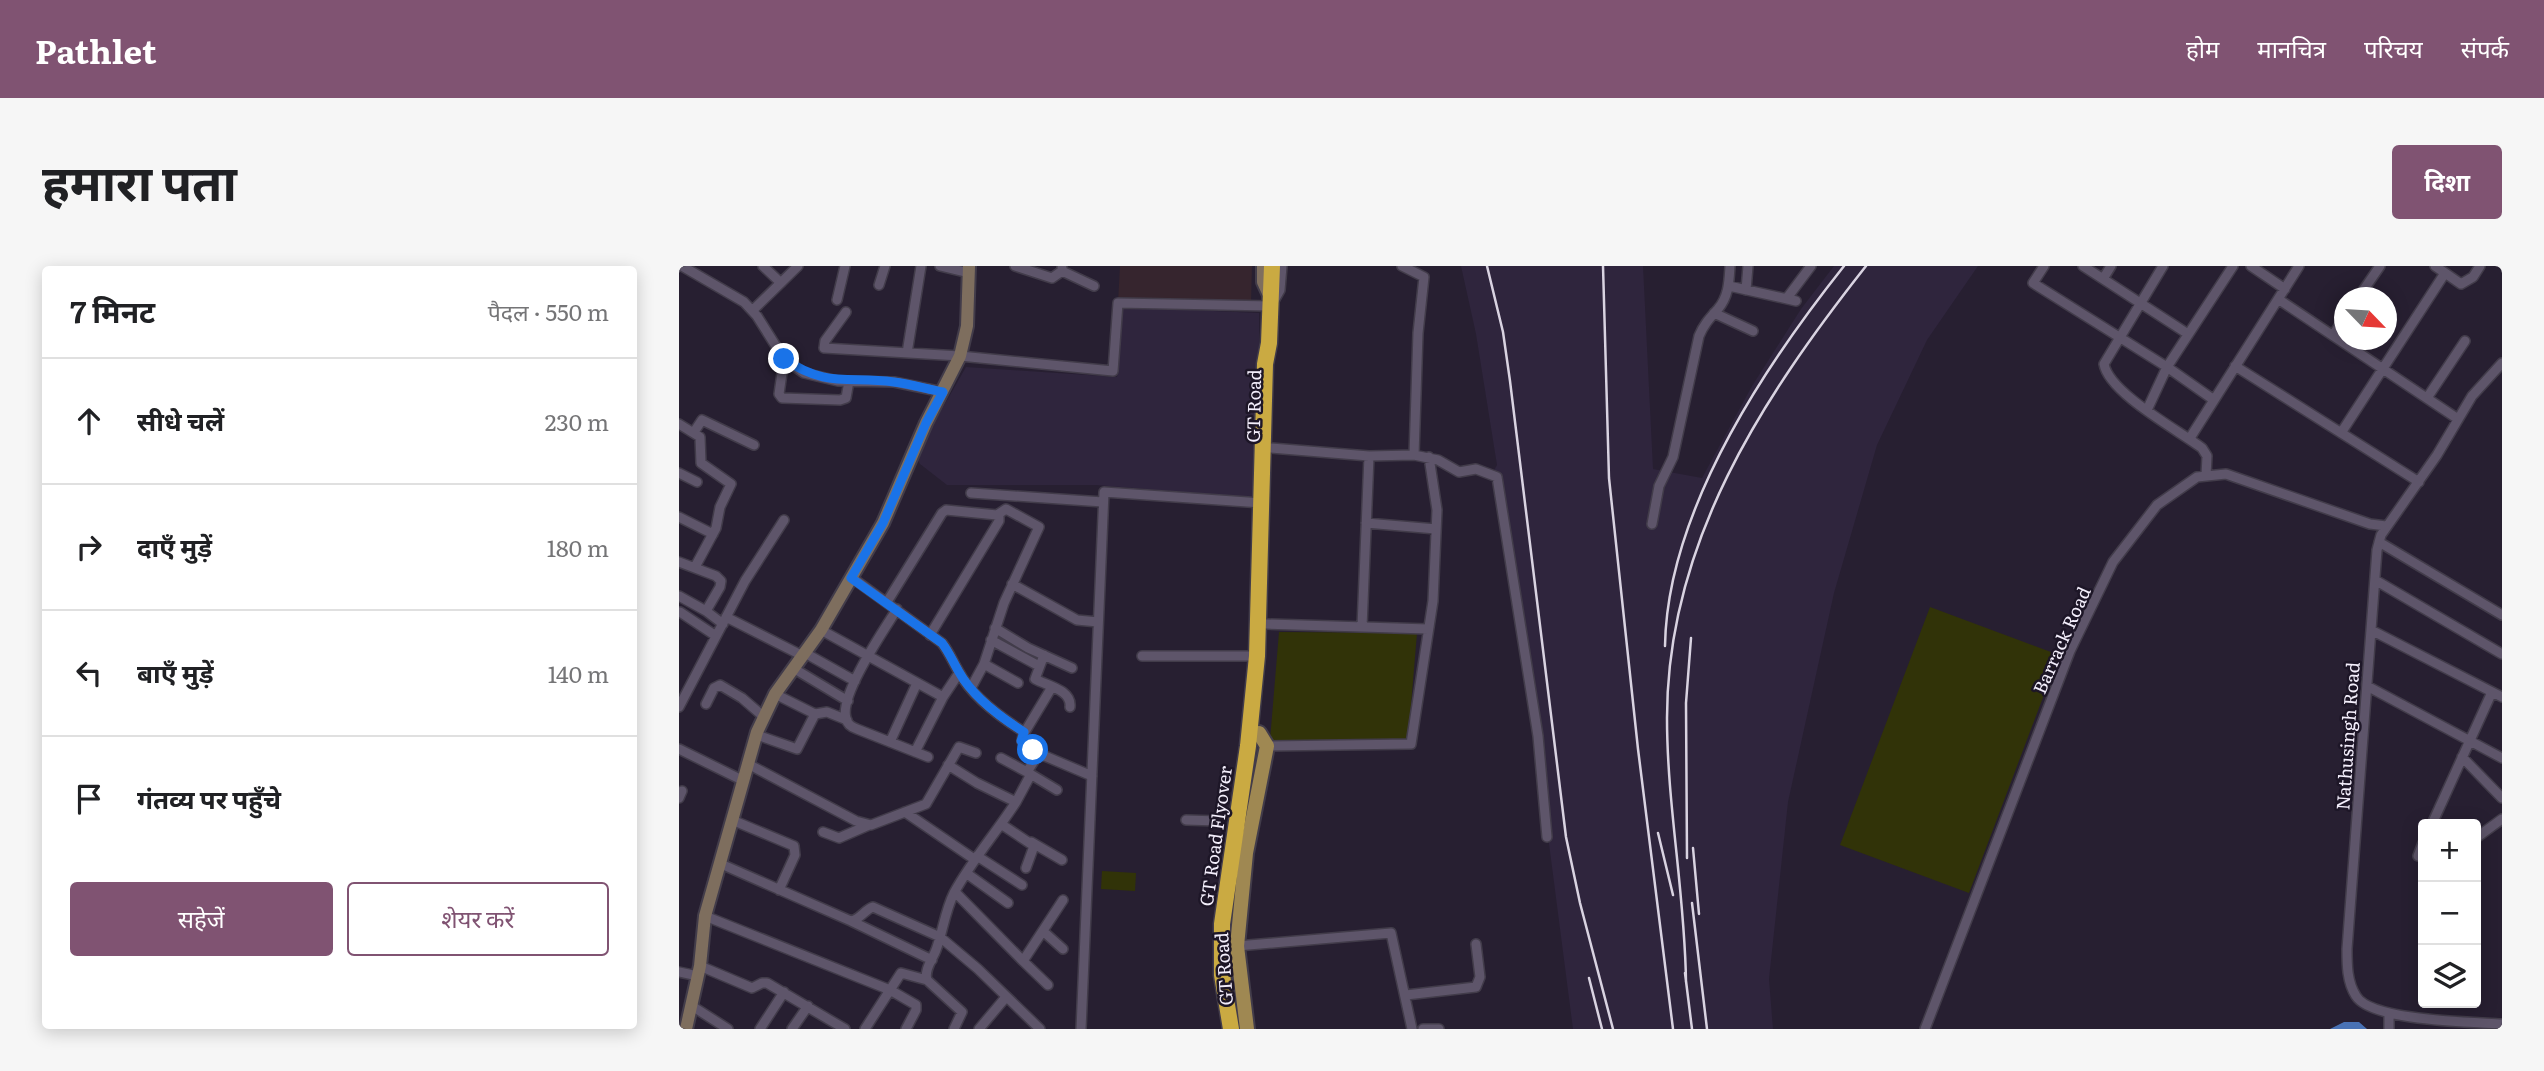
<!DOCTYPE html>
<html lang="hi">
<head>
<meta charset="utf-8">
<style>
  body { margin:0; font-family:Literata,"Noto Sans Devanagari",serif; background:#f6f6f6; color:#202124 }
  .controls { position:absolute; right:21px; bottom:21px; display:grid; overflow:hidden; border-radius:7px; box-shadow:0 4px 18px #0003 }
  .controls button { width:63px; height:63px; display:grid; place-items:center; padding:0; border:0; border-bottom:2px solid #e0e0e0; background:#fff; color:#202124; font:35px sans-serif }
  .compass { position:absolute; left:1655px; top:21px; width:63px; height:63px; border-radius:50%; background:#fff; box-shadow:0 4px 18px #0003; rotate:115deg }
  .stop { position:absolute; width:21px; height:21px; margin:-16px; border:5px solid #1a73e8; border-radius:50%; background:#fff }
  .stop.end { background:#1a73e8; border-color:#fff; box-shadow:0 2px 7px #0008 }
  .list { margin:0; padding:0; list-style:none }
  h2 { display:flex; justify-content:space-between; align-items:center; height:91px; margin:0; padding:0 28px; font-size:30px }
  h2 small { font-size:23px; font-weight:400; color:#757577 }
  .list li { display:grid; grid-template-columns:46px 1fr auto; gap:21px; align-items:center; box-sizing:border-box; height:126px; padding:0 28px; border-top:2px solid #e0e0e0 }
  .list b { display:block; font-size:26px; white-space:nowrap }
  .list em { font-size:23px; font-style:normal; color:#757577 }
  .actions { display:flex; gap:14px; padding:21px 28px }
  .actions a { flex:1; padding:16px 0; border:2px solid #805372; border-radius:7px; text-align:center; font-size:24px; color:#805372 }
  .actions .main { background:#805372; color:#fff }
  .icon { flex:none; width:38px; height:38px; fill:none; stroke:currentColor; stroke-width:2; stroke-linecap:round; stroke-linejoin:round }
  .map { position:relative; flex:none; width:1823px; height:763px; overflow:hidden; border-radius:7px }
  header { display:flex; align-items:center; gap:42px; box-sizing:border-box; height:98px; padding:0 35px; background:#805372; color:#fff }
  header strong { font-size:33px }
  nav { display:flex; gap:38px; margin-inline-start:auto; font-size:24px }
  .intro { display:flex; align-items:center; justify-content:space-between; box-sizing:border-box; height:168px; padding:0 42px }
  h1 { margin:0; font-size:49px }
  .button { padding:18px 32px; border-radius:7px; background:#805372; color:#fff; font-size:24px; font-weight:700 }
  main { display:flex; gap:42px; padding:0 42px }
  aside { flex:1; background:#fff; border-radius:7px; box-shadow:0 4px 18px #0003 }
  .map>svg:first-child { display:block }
  .commercial { fill:#36252e }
  .built { fill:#2f253d }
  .green { fill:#313308 }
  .water { fill:#4972b5 }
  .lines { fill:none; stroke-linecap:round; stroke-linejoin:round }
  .street-casing { stroke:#423c4a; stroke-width:12 }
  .secondary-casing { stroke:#423c4a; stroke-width:16 }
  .primary-casing { stroke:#423c4a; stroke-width:18 }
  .highway-casing { stroke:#423c4a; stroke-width:19 }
  .street { stroke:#5e556a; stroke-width:9 }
  .secondary { stroke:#7e6e5e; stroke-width:12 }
  .primary { stroke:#9f8852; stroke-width:14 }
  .highway { stroke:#caaa42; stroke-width:16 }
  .rail { stroke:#d9d3e1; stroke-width:2.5 }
  .route { stroke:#1a73e8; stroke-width:9 }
  .labels { text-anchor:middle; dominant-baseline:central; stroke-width:5; stroke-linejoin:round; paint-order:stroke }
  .street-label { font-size:18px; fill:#f4effc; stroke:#1d1627 }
</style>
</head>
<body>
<header>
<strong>Pathlet</strong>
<nav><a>होम</a><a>मानचित्र</a><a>परिचय</a><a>संपर्क</a></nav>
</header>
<div class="intro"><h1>हमारा पता</h1><a class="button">दिशा</a></div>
<main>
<aside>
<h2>7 मिनट<small>पैदल · 550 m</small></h2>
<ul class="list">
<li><svg class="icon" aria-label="ahead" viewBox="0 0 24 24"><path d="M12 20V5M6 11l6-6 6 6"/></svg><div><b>सीधे चलें</b></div><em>230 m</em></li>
<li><svg class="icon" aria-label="right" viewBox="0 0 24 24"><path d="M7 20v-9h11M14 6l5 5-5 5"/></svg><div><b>दाएँ मुड़ें</b></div><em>180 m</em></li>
<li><svg class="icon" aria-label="left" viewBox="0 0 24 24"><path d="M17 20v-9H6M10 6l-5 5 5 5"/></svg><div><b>बाएँ मुड़ें</b></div><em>140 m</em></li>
<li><svg class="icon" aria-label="arrive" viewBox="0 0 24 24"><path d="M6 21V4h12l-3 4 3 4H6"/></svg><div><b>गंतव्य पर पहुँचे</b></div></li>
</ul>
<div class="actions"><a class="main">सहेजें</a><a>शेयर करें</a></div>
</aside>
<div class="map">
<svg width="1823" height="763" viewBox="0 0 1823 763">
  <rect width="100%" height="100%" fill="#271f31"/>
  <path class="commercial" d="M441,0H573L572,37H439Z"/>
  <path class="built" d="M782,0H964L974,203L1023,212L1073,120L1122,43L1155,0H1299L1248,74L1198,179L1155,327L1109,536L1090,713L1094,763H894L829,261L813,208L818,199L797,68Z
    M442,41L580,47L581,176L579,232L417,219H268L241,198L236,190L287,101L438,111Z"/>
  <path class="green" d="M1251,341L1380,389L1290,627L1161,579Z
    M600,366L738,367L729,475L591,474Z
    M423,605L457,607L456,625L422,623Z"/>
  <path class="water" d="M1665,756H1680L1688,763H1651Z"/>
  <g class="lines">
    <g class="street-casing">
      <path id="street" d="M3,0L65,36L78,50L105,93L125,107L159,115L215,116L264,126
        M84,0L102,17
        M261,0L290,7
        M336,0L373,12L383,5
        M1365,0L1354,17L1488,101L1535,134
        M1404,0L1509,68
        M1484,0L1425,98C1430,127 1499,164 1523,182L1528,190L1527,210
        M1572,0L1606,23
        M1756,0L1782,18L1794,11L1801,0
        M383,2V5L415,20
        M1424,13L1432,0
        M200,19L206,0
        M1050,20L1117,35
        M1067,24L1069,0
        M1108,32L1132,0
        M1679,32L1701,0
        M1599,33L1779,153
        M158,34L166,0
        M74,44L119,0
        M167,46L146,75L145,82L281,90L434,105L439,37L592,40L601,24L603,0
        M1035,47L1074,65
        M1654,69L1666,51
        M228,87L242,0
        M105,93L100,128L103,132L161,134L167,132L170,115
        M1823,97L1793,130L1758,189L1702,269L1698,284L1668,683C1668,699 1668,716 1677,730C1692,755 1793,756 1823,758
        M1556,100L1740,216
        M1748,132L1786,75
        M1468,144L1488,101L1554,0
        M0,158L21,171L22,197L52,218L41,241L37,262L16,301
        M15,166L23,154L75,179
        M1662,167L1766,7
        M1511,172L1620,0
        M592,182L690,190L735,189L739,67L745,11L723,0
        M735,189L759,194L780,206L797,203L818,211L859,470L868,571
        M0,207L18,216
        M292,227L424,236
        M0,251L34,268
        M687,257L757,263
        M973,258L980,220L994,191L1020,70C1025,58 1031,52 1039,43C1050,30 1050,15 1051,0
        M1700,276L1823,349
        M0,296L37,310L42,315L41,321L27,345
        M172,311L263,377C270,386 274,396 280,406C293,431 321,451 345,466
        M1696,314L1823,388
        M333,318L398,354L419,356
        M0,330L27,345L44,358
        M208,336L263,247L267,244L318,249L320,251V255L251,369
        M218,343C205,364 160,429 167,452C168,458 172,461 178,463L249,491
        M1,346L37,370
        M47,351L124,390
        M587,358L749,363
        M683,361L690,190
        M316,362L349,382L393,402
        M142,364L264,431
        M1692,364L1823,431
        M312,374L360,400
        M126,387L176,415
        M365,389L356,413C369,420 393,424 391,441
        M463,390H578
        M305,398L339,417
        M114,402L169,435
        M1688,420L1823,492
        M373,421L344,469L343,475L361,488L413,510
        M292,422L305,398L325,337L360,261L327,243L318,249
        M96,428L136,448L148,446L168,454
        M27,438L35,422L41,419L63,432L85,451
        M0,441L66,315L105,254
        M78,469L118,483L136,448
        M211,476L238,417
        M588,480L732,478L754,335L758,244L750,191
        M0,483L65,515
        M236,486L264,431L280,407
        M360,487L348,506L378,524
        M1783,491L1823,532
        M322,492L348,506
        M69,498L177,555L192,559L247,538L280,481L297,487
        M269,499L298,517L337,536C317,567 293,594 275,627C266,645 264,665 257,684C253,694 245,704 248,714L283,746L275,763
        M0,532L3,525
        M337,536L351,510
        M226,546L295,593
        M53,554L115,580L116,589L100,624
        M507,554L539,555
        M322,558L355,580L347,602
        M1753,558L1813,426
        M144,566L160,572L190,559
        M1797,572L1823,553
        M352,576L383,594
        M298,590L343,619
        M1739,590L1744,577
        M42,598L172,655C182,653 185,644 194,641L261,671L299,703L361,763
        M287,607L329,637
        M276,626L344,695L384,634
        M26,650L211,724L186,763
        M172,655L253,694
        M365,666L384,683
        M558,680L712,667L733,763
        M344,695L369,719
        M21,700L73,722L83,717H88L166,763
        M0,706L19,710
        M727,729L797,721L801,711L797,678
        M13,740L49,763
        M1710,748V763
        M81,763L105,726
        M113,763L129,740
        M227,763L237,744V739L211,724L222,707L248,714
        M300,763L327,731
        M402,763L425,226L583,237
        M744,763H760
        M1246,763L1391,385L1434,296L1478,239L1518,211L1547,208L1691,258L1707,260"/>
    </g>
    <g class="secondary-casing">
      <path id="secondary" d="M584,0V16L590,29
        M7,763L21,700L26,650L78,466L96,428L142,364L204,257L247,157L281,90L288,60L290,0"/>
    </g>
    <g class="primary-casing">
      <path id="primary" d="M568,763L558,680L567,587L588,480L580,467"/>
    </g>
    <g class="highway-casing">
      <path id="highway" d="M552,763L543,709V658L569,480L578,390L586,98L590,77L593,0"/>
    </g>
    <use href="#street" class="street"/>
    <use href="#secondary" class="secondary"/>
    <use href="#primary" class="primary"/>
    <use href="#highway" class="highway"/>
    <path class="rail" d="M808,0L824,66L831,115L887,571L901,637L934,763
      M924,0L930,212L959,483L994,763
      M986,380C988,246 1084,102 1165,0
      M979,567L994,629
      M1014,582L1020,648
      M1008,592L1007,437L1012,372
      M1013,637L1028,763
      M1006,707L1013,763
      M910,712L923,763
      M1007,716C1006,627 988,540 988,452C988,277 1083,132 1187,0"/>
  </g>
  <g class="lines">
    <path class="route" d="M105,93C148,122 169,110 215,116C231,118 248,123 264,126L247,157L204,257L172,312L263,377C270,386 274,396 280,406C294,431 321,451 345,466L342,475L354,484"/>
  </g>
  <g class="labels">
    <g class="street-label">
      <text transform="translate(574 140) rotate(-89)">GT Road</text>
      <text transform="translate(1382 374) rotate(-66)">Barrack Road</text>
      <text transform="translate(1668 470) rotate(-86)">Nathusingh Road</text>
      <text transform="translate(536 570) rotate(-82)">GT Road Flyover</text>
      <text transform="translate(544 703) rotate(-94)">GT Road</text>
    </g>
  </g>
</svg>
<div class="controls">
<button>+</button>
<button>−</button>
<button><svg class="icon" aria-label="layers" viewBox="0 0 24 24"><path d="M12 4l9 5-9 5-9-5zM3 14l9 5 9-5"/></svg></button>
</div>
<svg class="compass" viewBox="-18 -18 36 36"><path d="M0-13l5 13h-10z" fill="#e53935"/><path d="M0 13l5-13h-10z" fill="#757577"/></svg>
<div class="stop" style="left:354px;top:484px"></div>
<div class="stop end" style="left:105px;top:93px"></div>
</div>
</main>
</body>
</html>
